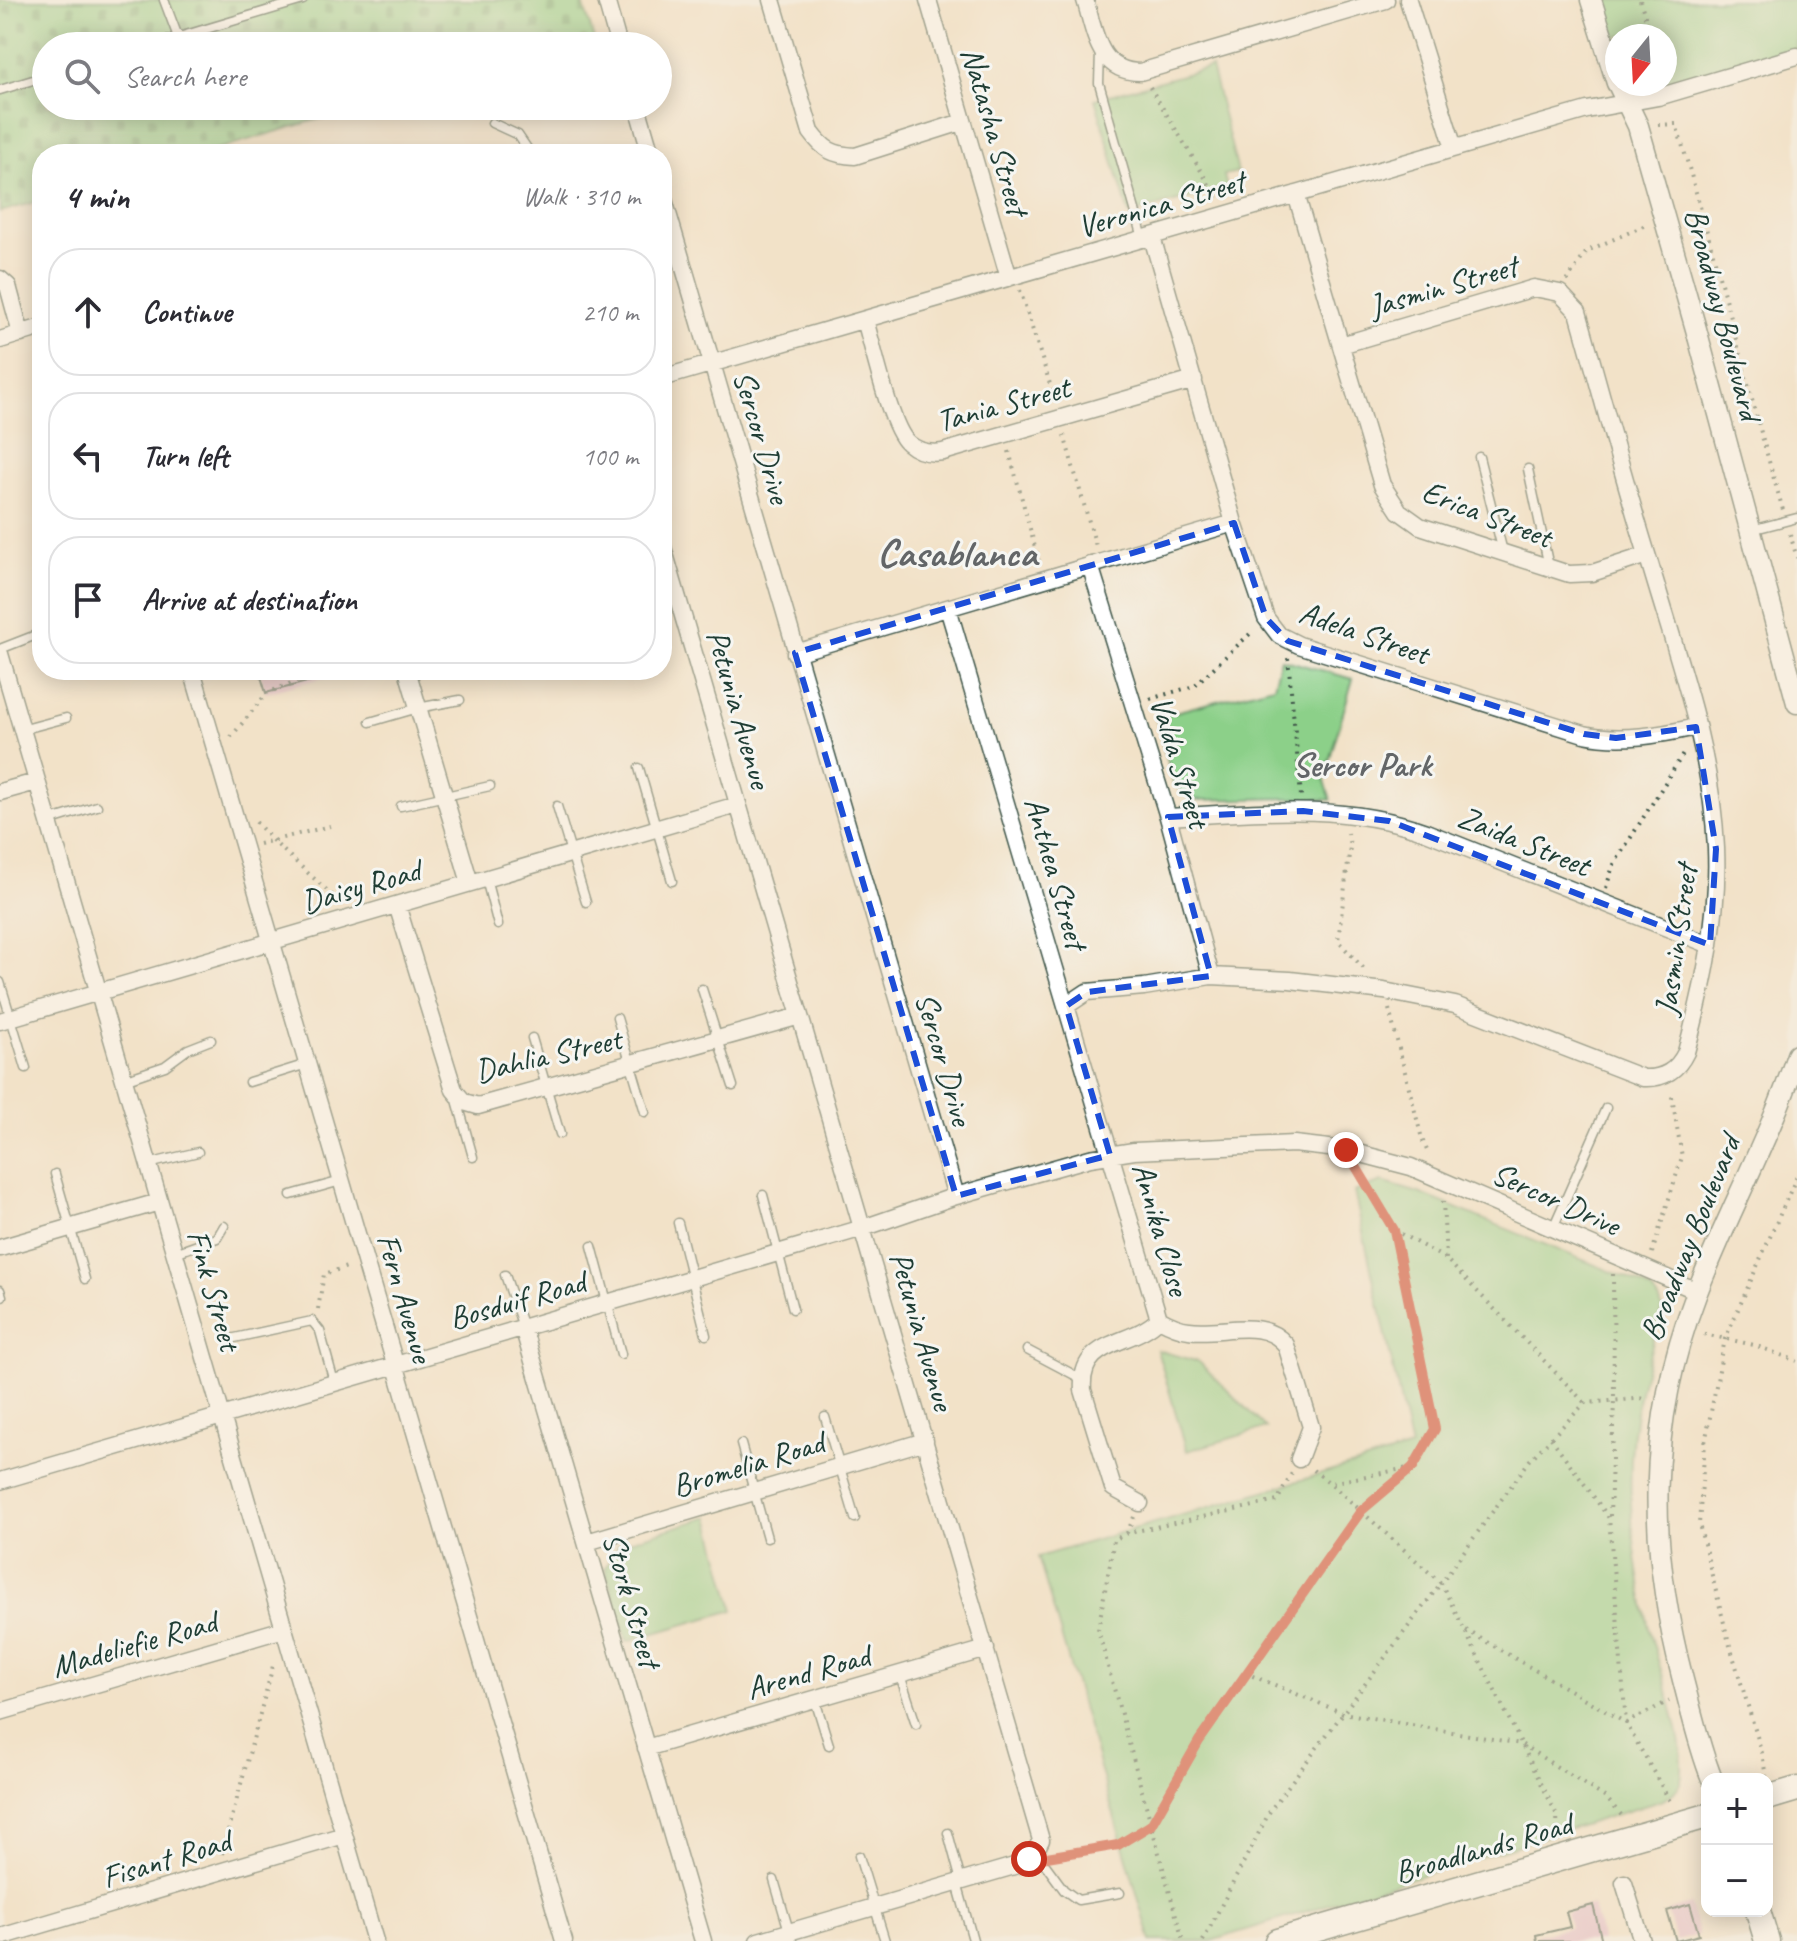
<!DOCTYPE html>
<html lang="en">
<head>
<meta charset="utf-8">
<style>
  body { margin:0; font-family:Caveat,sans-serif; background:#f7f7f7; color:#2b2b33 }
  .controls { position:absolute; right:24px; bottom:24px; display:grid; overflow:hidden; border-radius:16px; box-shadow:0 4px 20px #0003 }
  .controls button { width:72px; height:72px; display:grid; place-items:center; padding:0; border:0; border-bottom:2px solid #e1e1e2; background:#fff; color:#2b2b33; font:40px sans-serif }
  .compass { position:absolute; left:1605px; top:24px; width:72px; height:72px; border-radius:50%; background:#fff; box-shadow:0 4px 20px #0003; rotate:198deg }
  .stop { position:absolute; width:24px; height:24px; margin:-18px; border:6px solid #c8321e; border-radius:50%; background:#fff }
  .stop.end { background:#c8321e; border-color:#fff; box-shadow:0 2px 8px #0008 }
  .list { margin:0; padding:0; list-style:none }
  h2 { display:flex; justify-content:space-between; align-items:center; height:104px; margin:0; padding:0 32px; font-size:34px }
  h2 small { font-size:26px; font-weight:400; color:#7c7c81 }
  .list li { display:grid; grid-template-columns:52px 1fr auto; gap:24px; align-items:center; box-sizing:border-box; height:128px; margin:0 16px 16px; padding:0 16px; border:2px solid #e1e1e2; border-radius:32px }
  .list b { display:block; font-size:30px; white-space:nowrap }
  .list em { font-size:26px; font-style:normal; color:#7c7c81 }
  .icon { flex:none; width:44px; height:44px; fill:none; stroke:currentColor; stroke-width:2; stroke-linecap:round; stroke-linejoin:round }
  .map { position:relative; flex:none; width:1797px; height:1941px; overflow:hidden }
  .search { position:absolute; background:#fff; box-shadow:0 4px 20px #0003; left:32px; top:32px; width:640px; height:88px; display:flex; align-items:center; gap:20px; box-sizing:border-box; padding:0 28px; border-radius:44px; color:#7c7c81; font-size:30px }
  .panel { position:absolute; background:#fff; box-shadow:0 4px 20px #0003; left:32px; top:144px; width:640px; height:536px; border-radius:32px }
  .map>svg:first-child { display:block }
  .green { fill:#8cd089; stroke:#56865e; stroke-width:2 }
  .cemetery { fill:url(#cemetery-stones); stroke:#56865e; stroke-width:2 }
  .building { fill:#e0b1c9 }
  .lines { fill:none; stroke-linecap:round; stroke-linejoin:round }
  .service-casing { stroke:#3f564a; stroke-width:11 }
  .minor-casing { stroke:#3f564a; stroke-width:19 }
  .tertiary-casing { stroke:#3f564a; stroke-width:23 }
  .secondary-casing { stroke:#3f564a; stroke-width:27 }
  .path { stroke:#3f564a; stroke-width:4; stroke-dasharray:2 6; stroke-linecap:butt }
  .service { stroke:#fff; stroke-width:8 }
  .minor { stroke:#fff; stroke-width:16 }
  .tertiary { stroke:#fff; stroke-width:20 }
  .secondary { stroke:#fff; stroke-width:24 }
  .route { stroke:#c8321e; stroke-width:10 }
  .marked { fill:none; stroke:#1d4ed8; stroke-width:6; stroke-dasharray:16 10; stroke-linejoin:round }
  .labels { text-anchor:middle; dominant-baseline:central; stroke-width:6; stroke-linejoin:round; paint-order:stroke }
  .street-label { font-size:32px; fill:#1f3d34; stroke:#f6f6f2 }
  .neighbourhood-label { font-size:34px; font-weight:bold; fill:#636668; stroke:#f6f6f2 }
  .district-label { font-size:40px; font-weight:bold; fill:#636668; stroke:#f6f6f2 }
</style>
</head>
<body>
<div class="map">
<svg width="1797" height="1941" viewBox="0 0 1797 1941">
  <defs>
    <pattern id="cemetery-stones" width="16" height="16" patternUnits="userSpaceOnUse" patternTransform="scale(2)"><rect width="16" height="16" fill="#8cd089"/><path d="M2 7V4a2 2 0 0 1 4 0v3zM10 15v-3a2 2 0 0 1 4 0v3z" fill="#72aa71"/></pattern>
  </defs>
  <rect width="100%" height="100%" fill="#f6f6f2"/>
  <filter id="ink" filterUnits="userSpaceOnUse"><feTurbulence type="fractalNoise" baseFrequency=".0125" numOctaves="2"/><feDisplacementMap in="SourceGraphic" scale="16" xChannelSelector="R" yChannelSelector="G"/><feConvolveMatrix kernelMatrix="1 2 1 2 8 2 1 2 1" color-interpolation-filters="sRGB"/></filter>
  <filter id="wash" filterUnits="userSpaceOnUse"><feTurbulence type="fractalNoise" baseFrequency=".006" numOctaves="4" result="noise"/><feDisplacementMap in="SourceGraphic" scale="32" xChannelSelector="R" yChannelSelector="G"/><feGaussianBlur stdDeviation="1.8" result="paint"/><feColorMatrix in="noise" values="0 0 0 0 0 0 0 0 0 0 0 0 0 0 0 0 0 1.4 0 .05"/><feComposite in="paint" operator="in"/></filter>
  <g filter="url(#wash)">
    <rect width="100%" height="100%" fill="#f2e2c8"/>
    <path class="green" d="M1592,0H1797V53L1628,103L1618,84H1665V36H1617V82Z
      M1211,67L1238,172L1224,175L1227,188L1129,214L1095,99Z
      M1281,659L1353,679L1324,778L1331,800L1299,798L1194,800L1174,785L1156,717L1274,686Z
      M1382,1182L1419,1193L1627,1278C1644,1286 1659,1290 1662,1309C1655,1337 1646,1364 1640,1392C1622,1471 1632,1551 1649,1628C1657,1663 1691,1752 1680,1783C1677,1791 1671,1796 1663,1800L1211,1941H1151L1038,1557L1411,1448L1354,1192Z
      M1157,1350L1199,1362L1266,1428L1187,1451Z
      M709,1517L734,1610L627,1641L605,1568L619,1544Z"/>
    <path class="cemetery" d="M0,0H582L594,39L570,46H46V106H364L200,154H42V200L0,212Z"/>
    <g id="blocks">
      <path class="building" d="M259,670H332L333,675L266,693Z
        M1690,1904L1699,1935L1676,1941L1667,1911Z
        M1593,1905L1602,1941H1537L1536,1935L1570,1927L1566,1912Z"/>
    </g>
  </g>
  <g filter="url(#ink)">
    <use href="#blocks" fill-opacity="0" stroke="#3f564a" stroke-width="2"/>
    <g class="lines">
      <g class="service-casing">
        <path id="service" d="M164,0L178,37
          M149,46L303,0
          M1100,53L1099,83L1143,238
          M0,90L46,76
          M492,123L518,135L531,154
          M1479,457L1503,552
          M1528,469L1549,567
          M1751,530L1797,518
          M0,649L36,635
          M370,722L418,708L460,700
          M21,730L66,718
          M639,768L672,881
          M401,806L490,786
          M557,806L586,902
          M48,821L97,806
          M486,879L498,925
          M0,982L26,1068
          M702,989L733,1086
          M617,1018L645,1112
          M532,1038L560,1134
          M124,1080L165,1066L188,1049L211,1040
          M249,1082L307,1064
          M457,1100L473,1157
          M148,1164L198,1152
          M55,1174L85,1279
          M291,1195L341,1181
          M763,1195L793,1309
          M678,1223L706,1335
          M1553,1228L1606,1108
          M592,1246L621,1354
          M175,1253L217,1238L224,1226
          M505,1275L523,1327
          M0,1290L2,1296
          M230,1339L312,1321L320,1331L334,1382
          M1027,1350L1082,1379
          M825,1417L855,1518
          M741,1444L767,1538
          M900,1675L916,1724
          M815,1700L829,1745
          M948,1833L961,1881
          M1036,1852L1064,1890L1078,1900L1120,1893
          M859,1856L885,1941
          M774,1880L792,1941
          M957,1883L973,1940"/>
      </g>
      <g class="minor-casing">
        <path id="minor" d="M606,0L619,46
          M772,0L811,132C824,150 833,155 855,156L962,122
          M928,0L1009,278
          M1085,0C1095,32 1098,72 1140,72L1386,0
          M1408,0L1454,148
          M637,106L651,154
          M662,193L956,1196
          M1296,194L1382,485L1399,511L1420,526L1569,574L1592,573L1647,555
          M1152,237L1234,523L1266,618L1279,635L1299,645L1584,734C1621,742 1660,735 1696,727
          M0,279L8,286L21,334
          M865,320C873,346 890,427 908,443C918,452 930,454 943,452L1194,380
          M0,340L42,327
          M662,378L1587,110L1658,97L1797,56
          M662,544L1041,1840L1034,1854L1021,1864L758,1941
          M1090,565L1168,817L1211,976
          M948,608L1159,1319C1168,1324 1178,1329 1189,1330C1221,1335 1263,1316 1286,1345L1311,1427L1299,1459
          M795,653L1234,523
          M0,654L375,1941
          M192,670L564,1941
          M407,670L470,883
          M0,792L36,782
          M1168,817C1255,812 1343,802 1426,832L1710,945
          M397,905L454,1090L464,1102L478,1106L800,1016
          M1066,1006L1087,992L1144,987L1211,976L1290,980L1384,991L1455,1005L1643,1078C1663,1079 1677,1071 1686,1052C1704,986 1719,918 1716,848C1712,751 1677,656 1650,564C1624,481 1602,396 1578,312L1560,293L1534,288L1341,345
          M0,1021L737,805
          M0,1248L159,1202
          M523,1327L703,1941
          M0,1481L863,1228L956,1196L1090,1158L1134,1151L1294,1144L1346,1150L1411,1167L1697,1291
          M1140,1503L1113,1488L1083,1390C1079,1338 1131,1347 1159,1319
          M587,1542L925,1441
          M0,1712L284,1629
          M646,1748L986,1649
          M1624,1883L1642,1941
          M4,1936L344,1835"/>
      </g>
      <g class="tertiary-casing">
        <path id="tertiary" d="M1591,0L1617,83
          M1618,84L1638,126L1696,329L1797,703
          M1712,1779C1699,1747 1692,1714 1683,1680C1648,1546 1646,1426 1696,1295C1727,1214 1770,1138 1797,1055"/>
      </g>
      <g class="secondary-casing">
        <path id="secondary" d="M1767,1798L1797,1789
          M1758,1911L1767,1941
          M1277,1941L1707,1816"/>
      </g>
      <path class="path" d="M1640,0L1651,36
        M1150,87L1218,199
        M1658,125L1676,124C1715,252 1745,381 1783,510
        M1567,281L1587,251L1648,224
        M1020,290L1056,403
        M1064,435L1096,546
        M1009,451L1039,562
        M1790,534L1797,558
        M1288,658L1301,796
        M1150,699L1194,686L1253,631
        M231,737L267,693L323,670
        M256,822L273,841L342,904
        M1348,833L1350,847L1338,941L1367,972
        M259,844L330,826
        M1606,888L1613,866L1685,751
        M1389,1009L1422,1139L1429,1155
        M1443,1201L1446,1259
        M1394,1230L1446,1259L1585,1403
        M1652,1253L1682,1157L1671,1091
        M318,1309L324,1274L350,1266
        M1704,1334L1754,1345L1797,1361
        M1551,1438L1609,1518L1626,1723L1669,1701
        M1313,1470L1330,1483L1413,1467L1435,1429L1394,1230L1358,1170
        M1610,1516L1614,1400L1613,1273
        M1134,1517L1127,1533L1277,1501L1292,1473
        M1127,1533L1114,1540L1098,1630L1183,1941
        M1466,1630L1626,1723L1672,1805
        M1248,1674L1361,1511L1412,1467
        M1766,1777L1762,1753L1728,1639L1699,1524L1705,1443L1725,1339L1797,1176
        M1558,1837L1557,1815L1441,1583L1530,1460L1585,1403L1647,1398
        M222,1854L274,1662
        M1054,1856L1118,1845L1151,1825L1199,1741L1248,1674L1343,1713L1521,1744L1606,1798L1625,1819
        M1203,1941L1271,1809L1441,1583L1330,1483"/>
      <use href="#service" class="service"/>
      <use href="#minor" class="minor"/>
      <use href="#tertiary" class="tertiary"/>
      <use href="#secondary" class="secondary"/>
    </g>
  </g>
  <g class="lines" filter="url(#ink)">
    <path class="route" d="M1029,1859L1036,1852L1041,1858L1118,1845L1151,1825L1199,1741L1361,1511L1413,1467L1435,1429L1394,1230L1346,1150"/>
  </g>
  <path d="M0 0H1797V1941H0ZM1234,523L1266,618L1288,641L1584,734L1616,738L1696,727L1716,849L1710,945L1389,821L1303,811L1168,817L1211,976L1087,992L1066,1006L1110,1155L956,1196L795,653Z" fill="#f2e2c8" fill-opacity=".55" fill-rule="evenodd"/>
  <path class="marked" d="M1234,523L1266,618L1288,641L1584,734L1616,738L1696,727L1716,849L1710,945L1389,821L1303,811L1168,817L1211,976L1087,992L1066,1006L1110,1155L956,1196L795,653Z"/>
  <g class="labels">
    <g class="street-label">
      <text transform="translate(995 131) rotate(74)">Natasha Street</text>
      <text transform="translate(1161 204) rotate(-16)">Veronica Street</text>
      <text transform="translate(1443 286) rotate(-16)">Jasmin Street</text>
      <text transform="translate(1723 314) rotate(75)">Broadway Boulevard</text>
      <text transform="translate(1003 404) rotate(-15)">Tania Street</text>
      <text transform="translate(762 437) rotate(74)">Sercor Drive</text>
      <text transform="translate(1487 514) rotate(21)">Erica Street</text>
      <text transform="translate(1364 633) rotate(19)">Adela Street</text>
      <text transform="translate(739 709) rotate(74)">Petunia Avenue</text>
      <text transform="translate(1180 762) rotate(73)">Valda Street</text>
      <text transform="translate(1524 841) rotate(22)">Zaida Street</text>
      <text transform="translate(1056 873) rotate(74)">Anthea Street</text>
      <text transform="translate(361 886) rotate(-16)">Daisy Road</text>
      <text transform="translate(1676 940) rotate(-82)">Jasmin Street</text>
      <text transform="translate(548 1055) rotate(-13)">Dahlia Street</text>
      <text transform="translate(944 1059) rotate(74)">Sercor Drive</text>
      <text transform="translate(1556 1199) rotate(24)">Sercor Drive</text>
      <text transform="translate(1161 1229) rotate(74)">Annika Close</text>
      <text transform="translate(1690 1238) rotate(-68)">Broadway Boulevard</text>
      <text transform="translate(214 1290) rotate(74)">Fink Street</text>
      <text transform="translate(405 1298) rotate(74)">Fern Avenue</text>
      <text transform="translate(517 1300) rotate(-16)">Bosduif Road</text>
      <text transform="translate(922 1331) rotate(74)">Petunia Avenue</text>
      <text transform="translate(748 1464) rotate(-17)">Bromelia Road</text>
      <text transform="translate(632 1600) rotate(74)">Stork Street</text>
      <text transform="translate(134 1644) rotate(-16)">Madeliefie Road</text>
      <text transform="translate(808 1672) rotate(-16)">Arend Road</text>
      <text transform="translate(1483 1848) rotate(-16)">Broadlands Road</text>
      <text transform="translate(166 1859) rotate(-17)">Fisant Road</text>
    </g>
    <g class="neighbourhood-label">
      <text x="1362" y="764">Sercor Park</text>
    </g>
    <g class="district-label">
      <text x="957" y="553">Casablanca</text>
    </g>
  </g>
</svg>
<div class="controls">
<button>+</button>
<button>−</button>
</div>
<svg class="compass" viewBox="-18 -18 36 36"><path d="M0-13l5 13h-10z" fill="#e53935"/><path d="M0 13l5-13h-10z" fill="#7c7c81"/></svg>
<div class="stop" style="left:1029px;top:1859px"></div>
<div class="stop end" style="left:1346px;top:1150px"></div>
<div class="search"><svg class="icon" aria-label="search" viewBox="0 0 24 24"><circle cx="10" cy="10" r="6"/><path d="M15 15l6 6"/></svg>Search here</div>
<section class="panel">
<h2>4 min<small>Walk · 310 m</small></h2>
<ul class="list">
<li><svg class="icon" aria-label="ahead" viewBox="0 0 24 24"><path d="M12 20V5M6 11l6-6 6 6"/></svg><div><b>Continue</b></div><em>210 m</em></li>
<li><svg class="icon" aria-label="left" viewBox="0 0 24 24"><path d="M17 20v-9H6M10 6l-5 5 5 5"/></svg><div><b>Turn left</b></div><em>100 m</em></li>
<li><svg class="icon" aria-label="arrive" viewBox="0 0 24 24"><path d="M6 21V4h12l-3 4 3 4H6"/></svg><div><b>Arrive at destination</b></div></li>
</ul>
</section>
</div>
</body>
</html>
